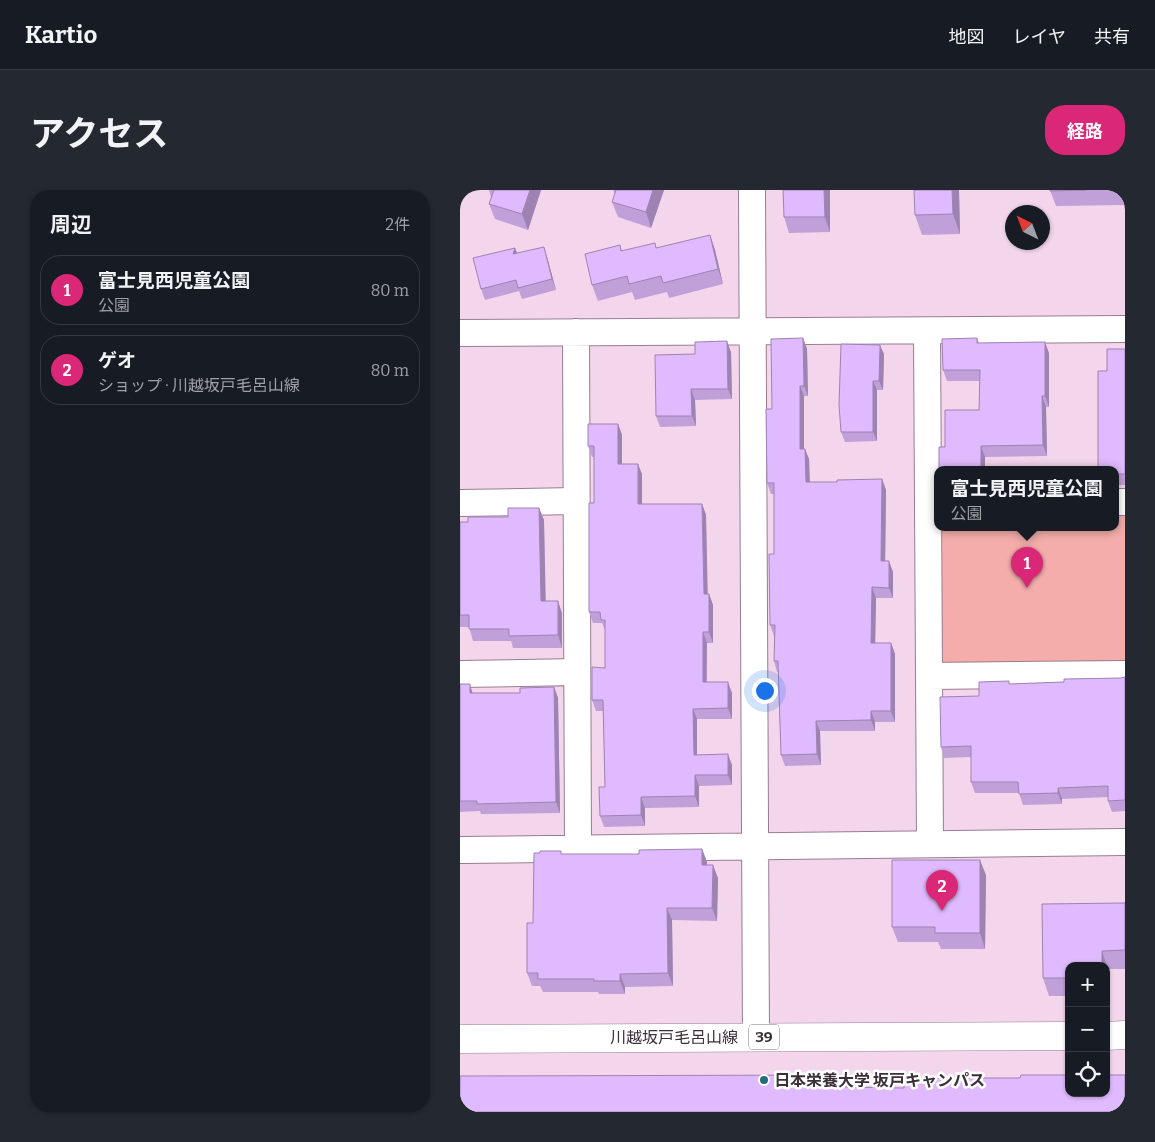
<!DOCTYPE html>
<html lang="ja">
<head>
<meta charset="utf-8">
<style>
  body { margin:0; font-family:Bitter,"Noto Sans JP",serif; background:#242831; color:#f1f3f6 }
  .controls { position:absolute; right:15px; bottom:15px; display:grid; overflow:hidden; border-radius:10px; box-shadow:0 1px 4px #0004 }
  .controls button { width:45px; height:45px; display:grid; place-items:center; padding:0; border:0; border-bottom:1px solid #363941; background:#171b24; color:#f1f3f6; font:25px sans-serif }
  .compass { position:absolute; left:545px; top:15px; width:45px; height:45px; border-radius:50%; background:#171b24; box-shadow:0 1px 4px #0004; rotate:318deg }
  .you { position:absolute; left:304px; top:500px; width:18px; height:18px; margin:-12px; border:4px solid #fff; border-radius:50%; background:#1a73e8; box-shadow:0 0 0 8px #1a73e833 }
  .badge { display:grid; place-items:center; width:32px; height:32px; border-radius:50%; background:#db2777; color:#fff; font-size:16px; font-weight:700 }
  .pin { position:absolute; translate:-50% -41px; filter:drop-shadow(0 1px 2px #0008) }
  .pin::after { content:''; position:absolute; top:26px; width:18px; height:15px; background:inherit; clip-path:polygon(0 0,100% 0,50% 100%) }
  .popup { position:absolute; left:474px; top:276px; width:185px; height:65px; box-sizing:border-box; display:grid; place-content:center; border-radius:10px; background:#171b24; filter:drop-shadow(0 1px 4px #0005); font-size:16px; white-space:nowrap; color:#9ea1a6 }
  .popup b { font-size:19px; color:#f1f3f6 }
  .popup::after { content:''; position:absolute; left:50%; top:100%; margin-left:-10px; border:10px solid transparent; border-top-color:#171b24 }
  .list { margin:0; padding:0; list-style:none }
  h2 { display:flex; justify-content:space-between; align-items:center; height:65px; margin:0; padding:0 20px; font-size:21px }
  h2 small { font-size:16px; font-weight:400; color:#9ea1a6 }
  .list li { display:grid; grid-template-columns:32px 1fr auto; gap:15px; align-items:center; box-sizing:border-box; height:70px; margin:0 10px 10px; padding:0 10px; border:1px solid #363941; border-radius:20px }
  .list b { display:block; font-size:19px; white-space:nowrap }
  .list p { margin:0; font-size:16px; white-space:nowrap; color:#9ea1a6 }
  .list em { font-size:16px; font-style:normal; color:#9ea1a6 }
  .icon { flex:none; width:28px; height:28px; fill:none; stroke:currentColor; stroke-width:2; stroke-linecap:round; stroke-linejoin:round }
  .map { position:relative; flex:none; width:665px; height:922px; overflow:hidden; border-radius:20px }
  header { display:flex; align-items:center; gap:30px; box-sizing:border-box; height:70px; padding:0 25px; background:#171b24; border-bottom:1px solid #363941 }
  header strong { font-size:24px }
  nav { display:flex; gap:28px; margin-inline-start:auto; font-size:18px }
  .intro { display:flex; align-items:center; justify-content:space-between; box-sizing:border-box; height:120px; padding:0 30px }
  h1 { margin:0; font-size:35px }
  .button { padding:12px 22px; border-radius:20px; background:#db2777; color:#fff; font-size:18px; font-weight:700 }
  main { display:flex; gap:30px; padding:0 30px }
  aside { flex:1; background:#171b24; border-radius:20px; box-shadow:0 1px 4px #0004 }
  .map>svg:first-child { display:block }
  .green { fill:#f4adab }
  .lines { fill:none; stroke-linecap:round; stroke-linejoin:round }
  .street-casing { stroke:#977d92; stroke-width:28 }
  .primary-casing { stroke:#977d92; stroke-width:29 }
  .street { stroke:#fff; stroke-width:26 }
  .primary { stroke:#fff; stroke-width:28 }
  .wall { fill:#c1a0da }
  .shaded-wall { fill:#9d82b2 }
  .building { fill:#e0bafe; stroke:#9d82b2 }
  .poi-dot { fill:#256b7a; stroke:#fff; stroke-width:2 }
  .labels { text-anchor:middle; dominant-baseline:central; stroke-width:5; stroke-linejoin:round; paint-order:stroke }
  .shield { fill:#fff; stroke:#766e74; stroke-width:1 }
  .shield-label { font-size:15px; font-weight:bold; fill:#3b3038 }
  .street-label { font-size:16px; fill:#3b3038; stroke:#fff }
  .poi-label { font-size:16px; font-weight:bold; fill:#3b3038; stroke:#fff; text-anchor:start }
</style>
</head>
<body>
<header>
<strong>Kartio</strong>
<nav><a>地図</a><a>レイヤ</a><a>共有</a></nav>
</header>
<div class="intro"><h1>アクセス</h1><a class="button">経路</a></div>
<main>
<aside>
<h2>周辺<small>2件</small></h2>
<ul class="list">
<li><span class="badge">1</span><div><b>富士見西児童公園</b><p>公園</p></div><em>80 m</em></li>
<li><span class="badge">2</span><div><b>ゲオ</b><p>ショップ · 川越坂戸毛呂山線</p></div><em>80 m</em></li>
</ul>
</aside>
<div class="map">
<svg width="665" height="922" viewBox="0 0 665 922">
  <rect width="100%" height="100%" fill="#f3d6ec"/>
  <path class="green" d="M656,312H665V484L469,486L478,337H656Z"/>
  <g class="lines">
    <g class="street-casing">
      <path id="street" d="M292,0L296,847
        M467,141L470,654
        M116,142L118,660
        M0,143L665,139
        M656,312H665
        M0,313L116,311
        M0,484L117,482
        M469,486L665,484
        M0,660L665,652"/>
    </g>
    <g class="primary-casing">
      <path id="primary" d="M646,846L665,845
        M0,849L609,846"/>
    </g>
    <use href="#street" class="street"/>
    <use href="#primary" class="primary"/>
  </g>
  <path class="wall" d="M29,0H81L68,40L35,29L29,14L31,7Z
    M153,0H204L191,38L158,27L152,12L155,4Z
    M323,0H370V42L329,43L324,27Z
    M499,0L500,44L462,45L455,25Z
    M590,0H665V15L596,16Z
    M250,45L255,60L263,94L209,108L207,102L175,110L172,102L138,111L132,95L160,55L162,61L197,58Z
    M55,58L57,63L87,67L96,100L62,109L59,101L25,110L21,99Z
    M343,148L347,159L348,206H344V259L349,269L350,292H377L422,289L426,300L425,371L433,382V408H416L415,453H431L435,464V532H415V541H360L361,575L325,576L321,565L318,482H317L314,471V446L310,435L314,364V304H311L307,293L312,219Z
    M517,148L519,153L589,163V217H586L587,266L525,267V279H479L485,257L519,220L520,191H487L483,180Z
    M665,159V295H656V279L647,181Z
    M271,162L272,209L235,210L236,236L200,237L196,226L235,164Z
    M424,164L423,200H417V251L385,252L381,242Z
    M158,234L162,245V274L182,284V314H242L246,325L247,404H249L253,415V453H247V492L272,503V529H237V565L272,575V595L239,596V617L185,618V636L144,637L140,626L145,597L143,521H136L132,510L145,478V440L142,433H133L129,422L134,313V267H132L128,256Z
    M79,318L84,330L85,411L102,423V458H53L51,451H13L9,437H0V332H8L48,327Z
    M665,487V621L652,622L648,611V607L602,609V614L563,615L559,603H515L511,592V567L484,568L481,557L519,506L550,494L604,492L661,488Z
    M0,494L13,503H60L94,497L98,508L100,623L21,624L20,621L0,622Z
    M242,659L247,672V675L258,688L257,731L212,730L213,796L165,797V804H139L138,802H83L80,796H72L67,783L73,733L102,664H179Z
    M526,685L525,759H481L478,752H438L432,737Z
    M665,713V779H648L649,805H646V776H609V806H589L583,788Z"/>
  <path class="shaded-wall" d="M70,0H81L68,40L62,24Z
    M193,0H204L191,38L186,22Z
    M364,0H370V42L365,27Z
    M492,0H499L500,44L493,24Z
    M250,45L255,60L263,94L258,79Z
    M84,57L87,67L96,100L92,89Z
    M55,58L59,68L53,64Z
    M343,148L347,159L348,206L344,196Z
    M267,151L271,162L272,209L268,199Z
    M585,152L589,163V217L585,206Z
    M420,155L424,164L423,200L419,191Z
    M413,191L417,200V251L413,242Z
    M340,196L344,206V270L340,259Z
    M231,199L235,210L236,236L232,226Z
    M582,206L586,217L587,266L583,255Z
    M158,234L162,245V284L158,274Z
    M521,256L525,267V279H521Z
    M345,259L349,269L350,303L346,292Z
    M178,274L182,284V325L178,314Z
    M422,289L426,300L425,382L421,371Z
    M242,314L246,325L248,415L244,404Z
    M79,318L84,330L86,423L81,411Z
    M429,371L433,382V408L429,398Z
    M412,397L416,408L415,464L411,453Z
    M249,404L253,415V453L249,442Z
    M98,411L102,423V458L98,445Z
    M243,442L247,453L246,503L243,492Z
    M431,453L435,464V532L431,521Z
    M268,492L272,503V529L268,518Z
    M10,494L13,505L10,503Z
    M94,497L98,508L100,623L96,612Z
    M233,519L237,529V576L234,565Z
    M411,521L415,532V541L411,530Z
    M356,531L360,541L361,575L357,564Z
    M268,564L272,575V595L268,585Z
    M235,585L239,596V617L235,606Z
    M598,598L602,609V614L598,603Z
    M181,607L185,618V636L181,625Z
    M242,659L247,672V688L242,675Z
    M520,670L526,685L525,759L520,743Z
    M253,675L258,688L257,731L252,718Z
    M207,718L212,730L213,796L208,783Z
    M642,761L648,779L649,805L646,798V776H642Z
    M160,784L165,797V804L160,791Z
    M384,885L393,909L385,897Z"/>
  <path class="building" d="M34,0H70L62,24L29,14Z
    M156,0H193L186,22L152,12Z
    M323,0H364L365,27H324Z
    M454,0H492L493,24L455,25Z
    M590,0H626L590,1Z
    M250,45L258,79L203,93L201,86L169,94L167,86L132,95L125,64L160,55L161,61L195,53L196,58Z
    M84,57L92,89L58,98L56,90L21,99L13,68L55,58L53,64Z
    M343,148L344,196H340V259H345L346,292H377V290L422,289L421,371H429V398L412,397L411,453H431V521H411V530L356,531L357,564L321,565L318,471H314L315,435H310L309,364H314V293H307L306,219H312L311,149Z
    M517,148V153L585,152V206H582L583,255L521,256V279H479V257H485V220H519L520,180H483L482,149Z
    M267,151L268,199H231L232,226H196L195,165L235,164V152Z
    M381,154L420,155L419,191H413V242H381L379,215Z
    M647,159H665V284H656V279H638V181H647Z
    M128,234H158V274H178V314H242L244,404H249V442H243V492H268V518L233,519L234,565L268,564V585H235V606L181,607V625L140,626L139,597H145L143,510H132V477L145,478V430H141L140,422H129V313H134V256H128Z
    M48,318H79L81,411H98V445L49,446V439H9V425H0V332H8V327H48Z
    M665,487V610L648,611V596L598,598V603L559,604L558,592H511V556L481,557L480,507L519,506V492L549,491V494L604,492V489L661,488Z
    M0,494H10V503H60V498L94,497L96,612L17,614V611H0Z
    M242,659V675H253L252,718H207L208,783L160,784V791H134V789H78V783H67V733H73L74,663H80V661H101V664H179V660Z
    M432,670H520V743H475V737H432Z
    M665,713V760L642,761V776H609V788H583L582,714Z
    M384,885L385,897L444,898V888H560L561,885H609V903H646V885H665V922H0V886Z"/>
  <circle class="poi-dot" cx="304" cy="890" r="5"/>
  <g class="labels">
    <rect class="shield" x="289" y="834.5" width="30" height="25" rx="4"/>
    <g class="shield-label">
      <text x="304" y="847">39</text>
    </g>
    <g class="street-label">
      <text x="214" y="847">川越坂戸毛呂山線</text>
    </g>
    <g class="poi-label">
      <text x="314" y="890">日本栄養大学 坂戸キャンパス</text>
    </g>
  </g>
</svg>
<div class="controls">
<button>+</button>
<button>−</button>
<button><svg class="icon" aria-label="locate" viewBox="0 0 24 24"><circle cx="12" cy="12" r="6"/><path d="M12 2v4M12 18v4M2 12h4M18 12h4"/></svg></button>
</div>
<svg class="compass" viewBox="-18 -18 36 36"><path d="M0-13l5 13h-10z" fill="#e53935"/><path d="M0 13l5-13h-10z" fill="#9ea1a6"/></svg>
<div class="you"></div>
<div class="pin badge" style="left:567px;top:398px">1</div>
<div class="popup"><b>富士見西児童公園</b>公園</div>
<div class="pin badge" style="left:482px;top:721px">2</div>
</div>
</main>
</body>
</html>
